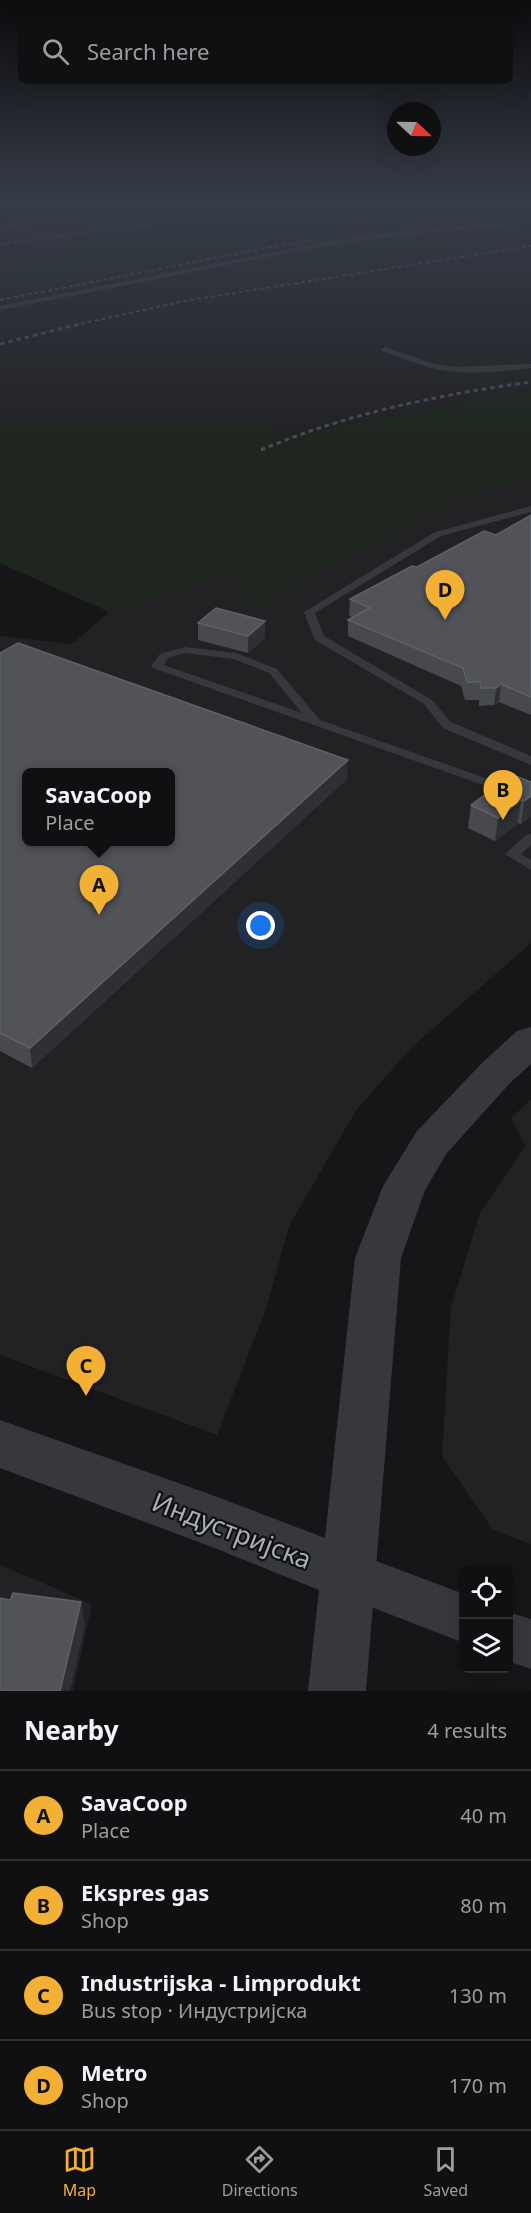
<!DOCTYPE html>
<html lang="en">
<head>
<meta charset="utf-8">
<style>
  body { margin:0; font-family:"Noto Sans",sans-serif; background:#19191b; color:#f1f3f6 }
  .controls { position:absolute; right:18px; bottom:18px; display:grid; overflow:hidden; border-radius:9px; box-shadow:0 6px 24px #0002 }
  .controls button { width:54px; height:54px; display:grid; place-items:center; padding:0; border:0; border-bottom:2px solid #303032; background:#101012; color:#f1f3f6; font:30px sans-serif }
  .compass { position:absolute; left:387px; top:102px; width:54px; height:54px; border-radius:50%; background:#101012; box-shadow:0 6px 24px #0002; rotate:112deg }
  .you { position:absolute; left:261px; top:926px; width:21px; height:21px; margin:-15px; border:4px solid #fff; border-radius:50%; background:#1a73e8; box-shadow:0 0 0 9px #1a73e833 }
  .badge { display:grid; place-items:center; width:39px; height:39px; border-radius:50%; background:#f2b134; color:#111; font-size:20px; font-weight:700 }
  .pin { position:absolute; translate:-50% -50px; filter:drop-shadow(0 2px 3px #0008) }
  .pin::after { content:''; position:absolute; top:32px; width:21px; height:18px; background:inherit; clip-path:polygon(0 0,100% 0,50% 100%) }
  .popup { position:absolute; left:22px; top:768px; width:153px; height:78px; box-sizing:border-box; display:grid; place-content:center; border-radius:9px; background:#101012; filter:drop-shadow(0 2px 4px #0005); font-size:20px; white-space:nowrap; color:#9c9d9f }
  .popup b { font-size:22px; color:#f1f3f6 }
  .popup::after { content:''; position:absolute; left:50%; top:100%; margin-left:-12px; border:12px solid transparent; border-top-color:#101012 }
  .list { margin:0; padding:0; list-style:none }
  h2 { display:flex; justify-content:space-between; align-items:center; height:78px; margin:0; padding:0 24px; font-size:26px }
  h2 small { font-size:20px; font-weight:400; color:#9c9d9f }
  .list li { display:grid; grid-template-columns:39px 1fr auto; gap:18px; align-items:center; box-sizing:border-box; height:90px; padding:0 24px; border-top:2px solid #303032 }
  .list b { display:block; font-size:22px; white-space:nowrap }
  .list p { margin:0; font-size:20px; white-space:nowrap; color:#9c9d9f }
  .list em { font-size:20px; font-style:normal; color:#9c9d9f }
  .icon { flex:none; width:33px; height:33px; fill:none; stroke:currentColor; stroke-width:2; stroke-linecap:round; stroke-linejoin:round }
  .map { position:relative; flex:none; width:531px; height:1691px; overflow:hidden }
  .search { position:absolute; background:#101012; box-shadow:0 6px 24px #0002; left:18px; right:18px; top:18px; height:66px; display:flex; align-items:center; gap:15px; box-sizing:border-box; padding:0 21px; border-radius:9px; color:#9c9d9f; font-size:22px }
  .sheet { height:438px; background:#101012 }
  nav { display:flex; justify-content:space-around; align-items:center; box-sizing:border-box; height:84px; border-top:2px solid #303032; background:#101012; font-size:16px; color:#9c9d9f }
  nav a { display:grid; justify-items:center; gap:3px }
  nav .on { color:#f2b134 }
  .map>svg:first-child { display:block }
  .built { fill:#222225; fill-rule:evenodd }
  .green { fill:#1e261f }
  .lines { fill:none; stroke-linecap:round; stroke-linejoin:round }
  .service { fill:#37383d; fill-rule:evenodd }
  .minor { fill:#37383d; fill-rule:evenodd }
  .tertiary { fill:#37383d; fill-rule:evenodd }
  .rail-far1 { stroke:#4a4c52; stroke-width:2; stroke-dasharray:4 3; stroke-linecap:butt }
  .rail { stroke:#4a4c52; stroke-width:3; stroke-dasharray:4.5 4; stroke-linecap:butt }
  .wall { fill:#47494d }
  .shaded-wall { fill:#2f3033 }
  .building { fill:#525359; stroke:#5f6168; stroke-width:1.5; fill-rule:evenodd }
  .labels { text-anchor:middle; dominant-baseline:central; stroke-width:4.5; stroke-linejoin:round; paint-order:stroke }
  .near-street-label { font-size:26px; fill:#a8adb8; stroke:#111113 }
</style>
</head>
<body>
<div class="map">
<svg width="531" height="1691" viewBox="0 0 531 1691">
  <rect width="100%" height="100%" fill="#161618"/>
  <path class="built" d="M246,201H531V390L80,474L0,483V226Z
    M531,480V943L411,1048L355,1112L289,1226L267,1306L217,1435L0,1355V636L72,644L109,612L225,573L256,607L463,495ZM27,772H171V842H27Z
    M531,1099V1544L493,1530L442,1456L451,1307L480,1213L525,1146L511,1118Z
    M0,1565L92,1604L73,1691H0Z"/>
  <path class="green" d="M55,201H227L0,223Z
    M471,201H531V217L354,229L0,297V272L10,271L14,266L63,250L67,236L239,215L390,211Z
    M531,229V240L248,281L226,273L277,263L273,256L336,244L401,235C417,248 506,232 531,229Z
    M531,390V480L463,495L256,607L225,573L109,612L0,563V420L52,423L274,421L278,437Z"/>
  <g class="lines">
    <path class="service" d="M531,219V223L380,238L325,246L0,310V306L325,242L380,234Z
      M385,347L431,363L454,367L531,364V368C500,371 468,376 436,369C418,365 400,357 382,351L381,349Z
      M531,506V512L441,536L315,613L324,636L432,700L451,722L531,756V765L443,728L424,704L315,640L304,612L435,532Z
      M185,647L236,653L277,669L320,720L531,794V802L153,668L151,666L160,654ZM185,653L234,659L269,673L302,713L164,665L168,658Z
      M531,834V845L521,854L531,860V870L505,854L526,835Z"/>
    <path class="minor" d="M347,1550L464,1594V1643L330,1591L323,1574L330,1557Z
      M508,1612L531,1619V1669L508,1661Z"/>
    <path class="tertiary" d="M531,1027V1064L510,1083L447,1153L425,1190L401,1258L366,1691H308L319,1590L212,1547L0,1468V1420L212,1495L325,1538L355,1258L383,1186L417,1131L482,1063L517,1031Z"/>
    <path class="rail-far1" d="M0,226L108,217L396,201
      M0,244L170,222
      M0,300L318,238
      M74,325L190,300L531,246"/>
    <path class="rail" d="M0,344L80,324
      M261,450C348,413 438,395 531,382"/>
  </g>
  <path class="wall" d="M531,515V715L499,702L494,705L479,706V700H465L461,686L348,636V620L352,617L349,616L350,599L417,567L496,535Z
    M198,623L265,638L248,653L198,640Z
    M0,653L347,779L32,1068L0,1051Z
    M531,782V816L521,824L518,823L495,841L468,828L471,805L491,790L492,786Z"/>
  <path class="shaded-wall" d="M265,621V638L248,653V636Z
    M501,684L499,702L494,705L496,688Z
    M348,760L347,779L32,1068L30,1048Z
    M531,796V816L521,824L524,801Z
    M521,800L518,823L495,841L498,818Z
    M81,1602L85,1626L70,1691H60Z"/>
  <path class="building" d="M531,515V697L501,684L496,688H481L480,682H467L463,668L348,620L370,608L350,599L412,566L417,567L484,531L496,535Z
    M216,608L265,621L248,636L198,623Z
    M18,643L348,760L30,1048L0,1033V653ZM27,772H171V842H27Z
    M508,773L531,782V796L524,801L521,800L498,818L471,805L495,787L492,786Z
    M13,1593L81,1602L60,1691H0V1598L10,1600Z"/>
  <linearGradient id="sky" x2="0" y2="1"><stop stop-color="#0c0c0d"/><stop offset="0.46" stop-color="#363c48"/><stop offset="1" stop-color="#363c48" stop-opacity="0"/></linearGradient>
  <rect width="531" height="438" fill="url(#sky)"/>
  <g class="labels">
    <g class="near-street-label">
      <text transform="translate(232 1530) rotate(21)">Индустријска</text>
    </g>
  </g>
</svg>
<div class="controls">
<button><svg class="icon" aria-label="locate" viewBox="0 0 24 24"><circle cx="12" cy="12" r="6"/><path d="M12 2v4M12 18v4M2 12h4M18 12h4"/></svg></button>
<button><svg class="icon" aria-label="layers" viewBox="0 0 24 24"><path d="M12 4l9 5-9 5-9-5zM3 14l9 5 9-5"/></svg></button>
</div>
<svg class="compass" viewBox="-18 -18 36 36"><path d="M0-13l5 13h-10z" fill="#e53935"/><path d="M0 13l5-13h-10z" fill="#9c9d9f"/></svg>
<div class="you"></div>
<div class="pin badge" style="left:99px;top:915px">A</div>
<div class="popup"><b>SavaCoop</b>Place</div>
<div class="pin badge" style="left:503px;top:820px">B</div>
<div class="pin badge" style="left:86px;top:1396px">C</div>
<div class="pin badge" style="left:445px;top:620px">D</div>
<div class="search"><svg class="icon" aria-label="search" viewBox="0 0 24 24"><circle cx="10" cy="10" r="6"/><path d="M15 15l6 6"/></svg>Search here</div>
</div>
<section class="sheet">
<h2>Nearby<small>4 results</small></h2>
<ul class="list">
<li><span class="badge">A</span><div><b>SavaCoop</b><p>Place</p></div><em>40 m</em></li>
<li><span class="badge">B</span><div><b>Ekspres gas</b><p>Shop</p></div><em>80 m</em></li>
<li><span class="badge">C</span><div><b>Industrijska - Limprodukt</b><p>Bus stop · Индустријска</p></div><em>130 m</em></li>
<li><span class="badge">D</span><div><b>Metro</b><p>Shop</p></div><em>170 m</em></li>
</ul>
</section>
<nav>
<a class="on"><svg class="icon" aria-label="map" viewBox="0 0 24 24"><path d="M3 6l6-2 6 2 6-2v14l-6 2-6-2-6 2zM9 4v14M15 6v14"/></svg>Map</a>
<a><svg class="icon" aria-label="directions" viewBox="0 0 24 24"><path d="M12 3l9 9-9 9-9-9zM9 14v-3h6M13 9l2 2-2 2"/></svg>Directions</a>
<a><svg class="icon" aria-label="saved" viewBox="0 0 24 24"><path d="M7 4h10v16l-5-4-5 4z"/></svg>Saved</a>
</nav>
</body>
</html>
